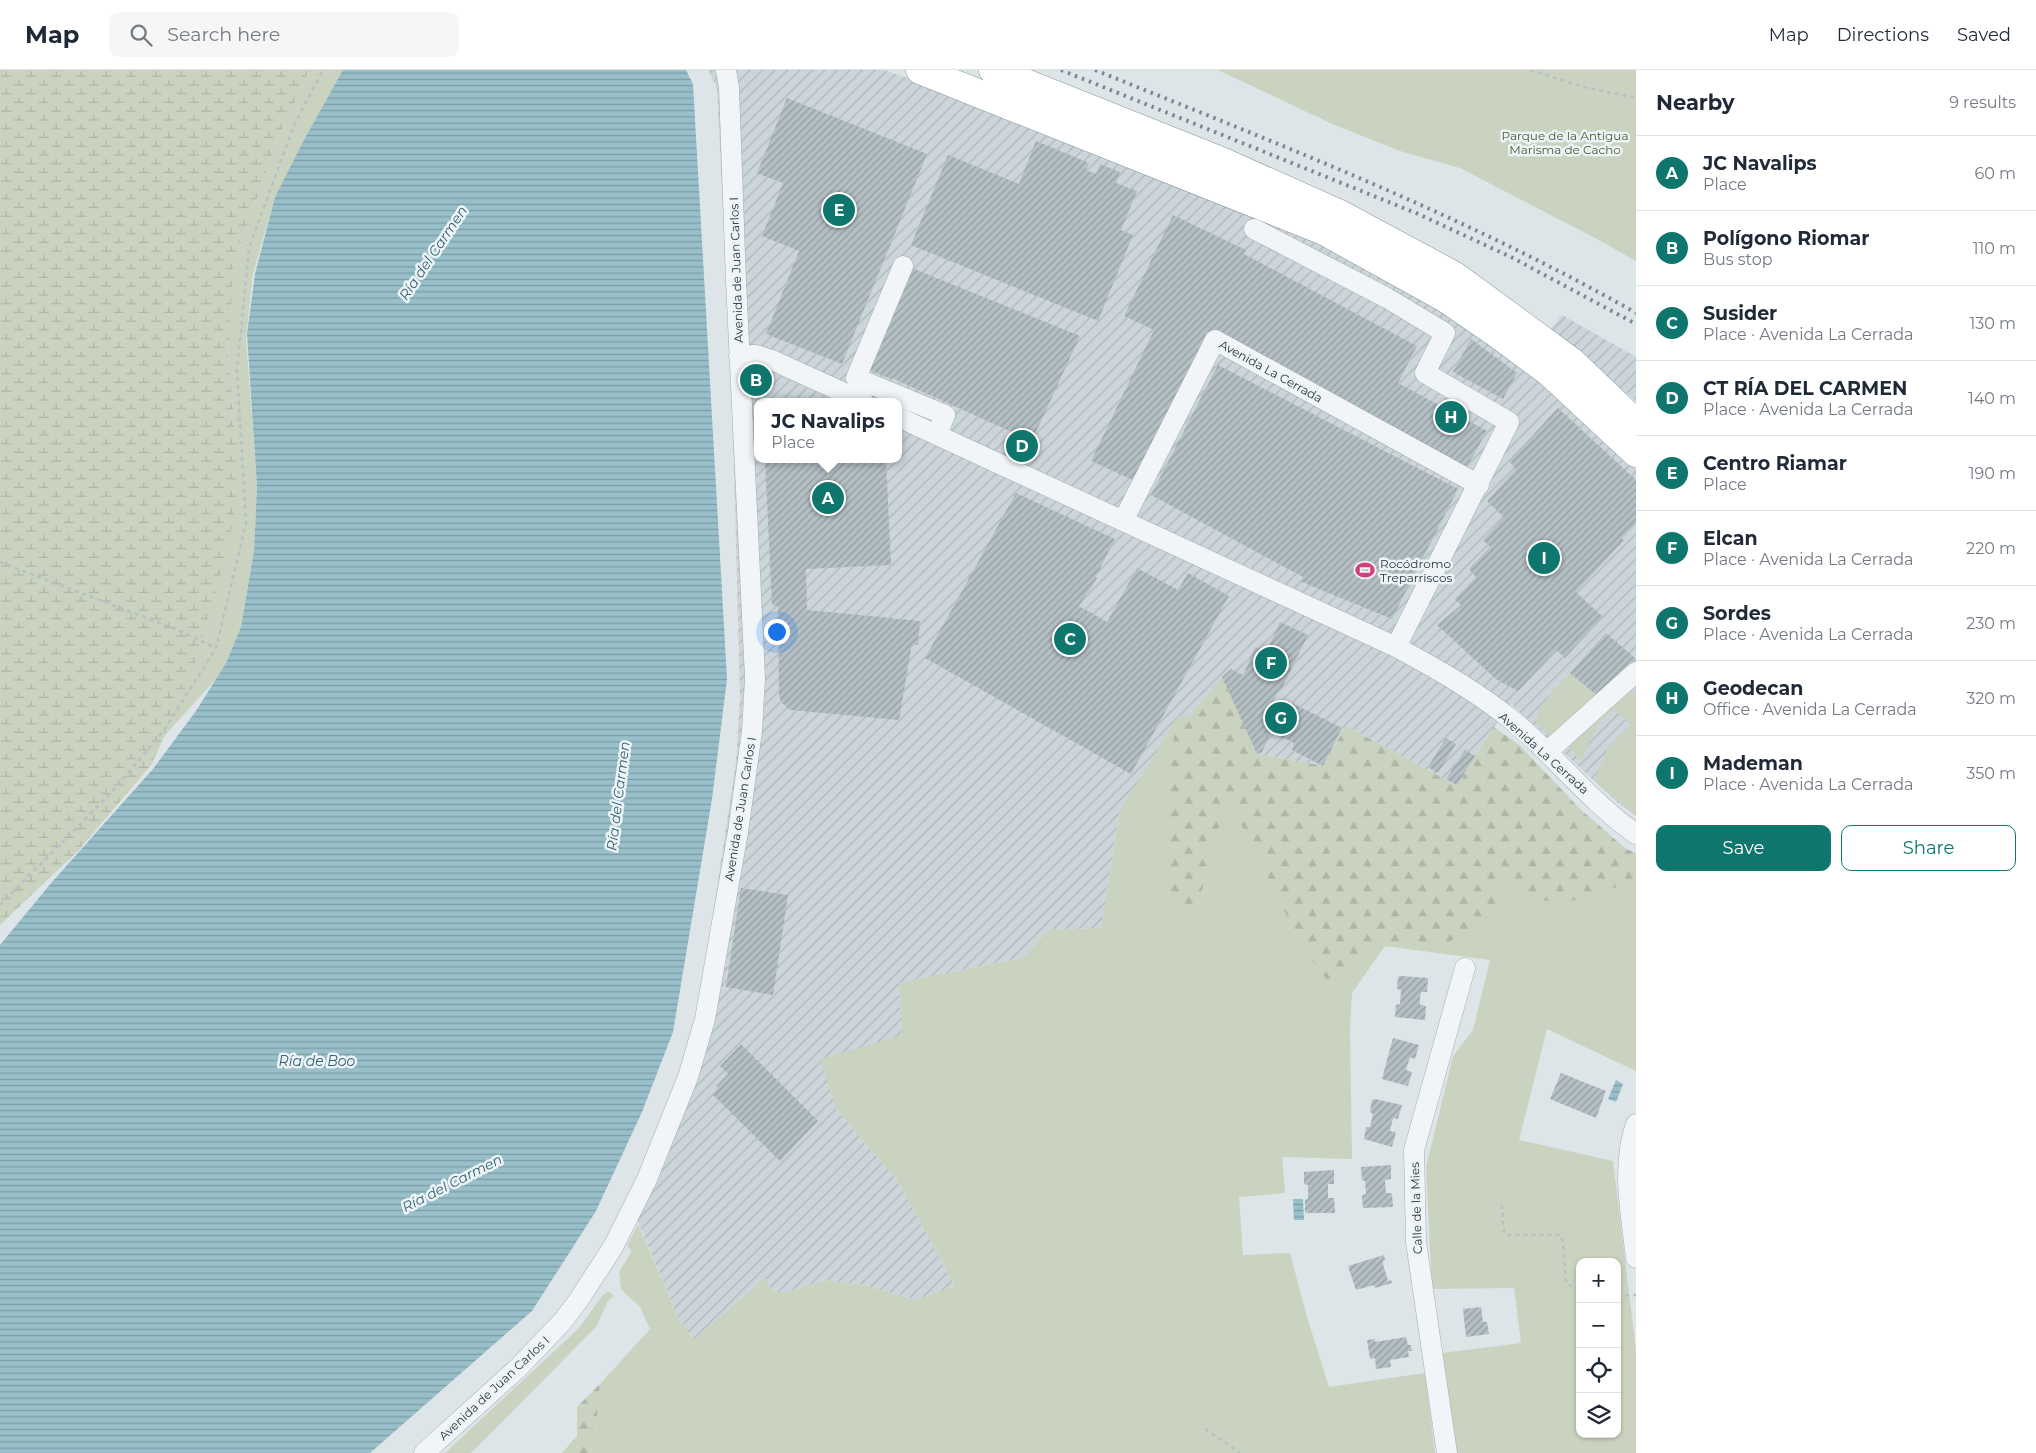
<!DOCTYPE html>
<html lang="en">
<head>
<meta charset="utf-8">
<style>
  body { margin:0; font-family:Montserrat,sans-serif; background:#f6f6f7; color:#1f2937 }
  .controls { position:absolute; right:15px; bottom:15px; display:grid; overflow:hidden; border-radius:10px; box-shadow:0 1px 4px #0004 }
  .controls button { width:45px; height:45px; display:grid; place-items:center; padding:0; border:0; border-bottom:1px solid #e0e1e3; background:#fff; color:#1f2937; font:25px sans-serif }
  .you { position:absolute; left:776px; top:561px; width:18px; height:18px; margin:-12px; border:4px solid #fff; border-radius:50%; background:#1a73e8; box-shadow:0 0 0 8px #1a73e833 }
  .badge { display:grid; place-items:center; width:32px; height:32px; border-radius:50%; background:#0f766e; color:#fff; font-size:16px; font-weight:700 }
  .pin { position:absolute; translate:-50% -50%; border:2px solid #fff; box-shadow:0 1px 5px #0006 }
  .popup { position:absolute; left:754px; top:328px; width:148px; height:65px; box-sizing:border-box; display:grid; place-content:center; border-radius:10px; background:#fff; filter:drop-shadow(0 1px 4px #0005); font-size:16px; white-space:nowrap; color:#747a83 }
  .popup b { font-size:19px; color:#1f2937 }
  .popup::after { content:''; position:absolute; left:50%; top:100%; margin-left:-10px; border:10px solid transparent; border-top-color:#fff }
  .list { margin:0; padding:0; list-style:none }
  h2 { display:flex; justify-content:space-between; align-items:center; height:65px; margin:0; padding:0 20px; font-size:21px }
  h2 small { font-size:16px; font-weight:400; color:#747a83 }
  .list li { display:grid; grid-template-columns:32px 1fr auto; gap:15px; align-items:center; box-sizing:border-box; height:75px; padding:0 20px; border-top:1px solid #e0e1e3 }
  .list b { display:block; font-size:19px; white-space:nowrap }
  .list p { margin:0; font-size:16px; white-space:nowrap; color:#747a83 }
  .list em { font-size:16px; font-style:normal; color:#747a83 }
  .actions { display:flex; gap:10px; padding:15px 20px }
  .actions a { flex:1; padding:11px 0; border:1px solid #0f766e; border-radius:10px; text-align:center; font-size:18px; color:#0f766e }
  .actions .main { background:#0f766e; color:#fff }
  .icon { flex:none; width:28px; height:28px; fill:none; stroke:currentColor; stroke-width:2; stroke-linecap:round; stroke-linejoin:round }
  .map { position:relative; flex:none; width:1636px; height:1383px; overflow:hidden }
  header { display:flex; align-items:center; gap:30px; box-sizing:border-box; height:70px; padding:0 25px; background:#fff; border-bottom:1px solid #e0e1e3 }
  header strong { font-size:24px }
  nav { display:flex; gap:28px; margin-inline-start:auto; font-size:18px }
  .search { width:350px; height:45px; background:#f6f6f7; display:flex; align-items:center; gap:12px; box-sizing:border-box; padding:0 18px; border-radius:10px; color:#747a83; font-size:19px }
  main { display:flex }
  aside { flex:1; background:#fff }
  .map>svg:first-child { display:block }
  .industrial { fill:url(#industrial-furrows); fill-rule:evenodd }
  .green { fill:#cad3bf; fill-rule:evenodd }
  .forest { fill:url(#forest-firs) }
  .wetland { fill:url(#wetland-marsh) }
  .water { fill:url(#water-rules) }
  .building { fill:url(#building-hatch) }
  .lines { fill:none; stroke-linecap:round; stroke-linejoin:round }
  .minor-casing { stroke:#a3adb2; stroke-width:21 }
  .highway-casing { stroke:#85979f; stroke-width:29 }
  .path { stroke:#b8c0c4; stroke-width:2.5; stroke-dasharray:4 4; stroke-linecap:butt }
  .minor { stroke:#f1f5f7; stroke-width:20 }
  .highway { stroke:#fff; stroke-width:28 }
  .rail { stroke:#778a92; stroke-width:4; stroke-dasharray:2.5 5; stroke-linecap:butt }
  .labels { text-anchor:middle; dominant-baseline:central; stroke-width:5; stroke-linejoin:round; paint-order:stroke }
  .park-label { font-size:12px; fill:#475c34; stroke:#eef4f6 }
  .street-label { font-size:12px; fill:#273740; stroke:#eef4f6 }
  .poi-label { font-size:12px; fill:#273740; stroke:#eef4f6; text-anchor:start }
  .water-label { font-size:14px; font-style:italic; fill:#306375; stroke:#eef4f6 }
</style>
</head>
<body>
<header>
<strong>Map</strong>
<div class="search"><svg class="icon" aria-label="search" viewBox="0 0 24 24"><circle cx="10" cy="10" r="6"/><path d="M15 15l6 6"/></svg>Search here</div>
<nav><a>Map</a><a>Directions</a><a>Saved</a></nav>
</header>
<main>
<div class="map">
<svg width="1636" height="1383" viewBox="0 0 1636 1383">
  <defs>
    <pattern id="industrial-furrows" width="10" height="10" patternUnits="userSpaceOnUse" patternTransform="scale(1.25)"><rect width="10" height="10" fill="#ccd5da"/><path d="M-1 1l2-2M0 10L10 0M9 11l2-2" fill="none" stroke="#afb7bc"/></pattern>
    <pattern id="forest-firs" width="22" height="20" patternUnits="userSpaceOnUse" patternTransform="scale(1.25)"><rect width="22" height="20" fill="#cad3bf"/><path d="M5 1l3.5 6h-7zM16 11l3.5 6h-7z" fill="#aeb6a5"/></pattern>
    <pattern id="wetland-marsh" width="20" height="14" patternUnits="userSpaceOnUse" patternTransform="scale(1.25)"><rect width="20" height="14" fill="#cad3bf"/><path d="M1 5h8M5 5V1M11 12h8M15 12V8" fill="none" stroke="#aeb6a5"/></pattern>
    <pattern id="water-rules" width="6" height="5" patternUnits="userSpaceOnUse" patternTransform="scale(1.25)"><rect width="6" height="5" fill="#98bfca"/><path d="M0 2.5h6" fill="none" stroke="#7c9ca5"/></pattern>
    <pattern id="building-hatch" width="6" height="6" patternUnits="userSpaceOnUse" patternTransform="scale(1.25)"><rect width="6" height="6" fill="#b5c0c5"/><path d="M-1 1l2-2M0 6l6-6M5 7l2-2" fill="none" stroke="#939da1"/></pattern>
  </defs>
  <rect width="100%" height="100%" fill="#dee5e8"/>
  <path class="industrial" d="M708,0H885L1034,54L1310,170L1369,198L1475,263L1526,301L1636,399V746L1618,733L1511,634L1494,657L1457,716L1346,656L1323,696L1257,684L1221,608L1188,648L1120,741L1101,858L1048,860L1025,887L899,913L902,965L836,1039L897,1110L955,1216L915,1230L864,1215L826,1210L790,1221L773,1222L765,1207L694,1270L679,1250L628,1128L645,1092L664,1044L688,977L700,930L736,692L740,627L732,317L717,18ZM758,332H898V389H758Z
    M1562,245L1636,287V331L1551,259Z"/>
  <path class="green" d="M309,0H345L275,127L253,204L246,267L257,417L254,481L241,557L226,593L216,609L0,847L192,603L219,509L236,439V371L228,285L234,193L277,71Z
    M1218,0H1636V191L1597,169L1460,98L1400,81L1330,53Z
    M1570,603L1600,628L1558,663L1550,666L1536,653C1537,633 1557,618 1570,603Z
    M1222,607L1257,684L1323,696L1346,656L1457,716L1494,657L1520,676L1581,740L1626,779L1636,784V1001L1547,959L1519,1070L1613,1091L1636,1280V1383H1456L1442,1283L1521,1273L1514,1218L1432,1219L1426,1097L1453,986L1473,960L1490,890L1385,876L1352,923L1350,960L1352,1089L1282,1087L1285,1123L1239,1127L1243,1185L1290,1183L1307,1247L1329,1317L1425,1303L1435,1383H588L594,1374L600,1314L650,1259L640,1237L621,1219L619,1202L632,1181L627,1176L638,1154L679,1250L694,1270L765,1207L773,1222L790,1221L826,1210L864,1215L915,1230L955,1216L897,1110L836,1039L820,989L902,965L899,913L1025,887L1048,860L1101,858L1120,741L1178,646L1188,648ZM1580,1192H1617V1364H1580Z
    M1628,615L1636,625V746L1594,710L1608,678L1631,655L1614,639L1599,653L1581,690L1576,689V684L1573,680H1570L1569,673Z
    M609,1221L614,1226L608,1231L596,1257L471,1383H445L579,1258L602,1226Z"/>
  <path class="forest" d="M1222,607L1257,684L1323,696L1346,656L1457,716L1494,657L1520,676L1581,740L1626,779L1636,783V816L1626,812L1590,830L1528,831L1506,809L1479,811L1501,836L1448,873L1397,874L1370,880L1328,912L1302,876L1227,726L1196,842L1168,830L1167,705L1178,646L1188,648Z
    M600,1314L594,1374L588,1383H562L577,1366V1337Z"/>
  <path class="wetland" d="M0,0H309L277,71L234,193L228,285L236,371V439L220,508L192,603L152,694L78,781L0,855Z"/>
  <path class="water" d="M343,0H686L693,14L727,609L712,729L673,962L642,1042L596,1141L532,1241L370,1383H0V875L52,812L153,699L196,641L226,593L241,557L254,481L257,417L247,264L255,204L275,127L304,70Z
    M1616,1010L1623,1014L1616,1032L1608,1029Z
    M1293,1129H1303L1304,1150H1294Z"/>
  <path class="building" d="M787,28L927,84L842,294L766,264L799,181L762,166L783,113L757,103Z
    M1036,71L1089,93L1086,100L1096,104L1100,94L1120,102L1116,113L1137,121L1121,160L1133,165L1098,251L911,175L948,85L1019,114Z
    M1173,145L1246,180L1244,184L1417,276L1398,313L1487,361L1465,400L1207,262L1135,411L1091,391L1154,260L1124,246Z
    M907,196L1080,266L1032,371L892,308L891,309L866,299Z
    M1471,269L1517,303L1503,329L1453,302Z
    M1218,295L1458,419L1392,549L1302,512L1303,507L1151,425Z
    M1558,338L1636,410V454L1622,468L1624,470L1576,522L1603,547L1565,588L1556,580L1518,621L1496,609L1437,555L1461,535L1455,529L1476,507L1469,499L1490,477L1483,470L1504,447L1487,431L1516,399L1509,391Z
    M1018,368L1031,374L1026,384L1014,378Z
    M765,389H886L891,495L806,499L807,540L920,551L918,575L912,574L899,650L790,640L781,632L779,625L778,536L772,535Z
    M1016,423L1115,469L1096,506L1097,508L1079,536L1107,552L1137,498L1178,520L1188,503L1229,526L1131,704L925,588Z
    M1280,552L1308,565L1280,622L1278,621L1273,632L1283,637L1288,631L1342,658L1323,696L1292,680L1294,673L1271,662L1262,682L1257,684L1222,607L1231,599L1243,605L1256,577L1266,582Z
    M1606,563L1636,589L1600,628L1570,603Z
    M1446,668L1456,674L1438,703L1428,697Z
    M1465,680L1475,686L1457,715L1446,709Z
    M741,818L788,825L773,925L726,917Z
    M1401,906L1428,908L1427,922H1421L1420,928V935L1426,936L1425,950L1395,947L1396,935L1400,934L1401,920L1397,919L1398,907Z
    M1393,968L1419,975L1415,989L1410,987L1406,1000L1412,1002L1408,1016L1382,1009Z
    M741,974L818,1051L780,1091L713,1025L719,1018L716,1016L728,1004L720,996Z
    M1561,1003L1606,1021L1596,1048L1550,1029Z
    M1375,1029L1402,1035L1398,1049L1393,1048L1390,1061L1396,1062L1392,1077L1364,1069L1366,1057H1370L1373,1044L1370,1042L1372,1030Z
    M1391,1095V1109L1385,1110L1386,1123H1392L1393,1137L1363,1138L1362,1125L1366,1124L1365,1111L1362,1110L1361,1097Z
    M1334,1100V1114H1328V1128H1334L1335,1143H1307L1305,1142V1130L1308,1129V1115L1304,1114V1102Z
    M1384,1185L1385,1190L1383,1191V1194L1388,1211L1391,1210L1392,1213L1375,1218L1374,1215L1356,1220L1348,1196Z
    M1481,1237L1483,1252H1487L1489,1264L1466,1267L1463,1239Z
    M1406,1267L1408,1275H1411L1412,1281H1408L1409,1287L1390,1290L1391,1297L1376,1299L1375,1288L1370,1289L1367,1270L1375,1269V1272Z"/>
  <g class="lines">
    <g class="minor-casing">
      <path id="minor" d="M1254,159L1387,228L1445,263L1425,303L1509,352L1396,577
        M903,196L856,308L945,345L937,365
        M739,286L756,285L772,290L864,332
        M898,347L1396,577C1439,600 1481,624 1518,655C1558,690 1592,733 1636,764
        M1123,451L1215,270L1479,415
        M1547,682L1636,602
        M1636,1054C1621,1096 1631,1144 1636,1188
        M424,1383L518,1298L562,1252L578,1231L613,1177L647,1109L688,1007L705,949L738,762L752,661L755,608L736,211L729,18L726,0
        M1447,1383L1416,1172L1414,1080L1465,898"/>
    </g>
    <g class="highway-casing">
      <path id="highway" d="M920,0L1324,161L1445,228L1499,265L1549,302L1636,383
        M993,0L1221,91L1340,144L1455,206L1572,292L1636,353"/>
    </g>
    <path class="path" d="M1530,0L1584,17L1636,28
      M0,492L178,560L216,578
      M0,835L111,723L165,659L216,578L246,453L237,300L249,178L294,55L323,0
      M1502,1135L1504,1163L1507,1165H1560L1563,1172L1566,1212L1573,1218L1580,1220
      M1617,1226L1636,1225
      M1205,1359L1240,1383"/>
    <use href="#minor" class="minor"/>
    <use href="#highway" class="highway"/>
    <path class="rail" d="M1061,0L1416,143L1511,187L1636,254
      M1095,0C1278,74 1464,145 1636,243"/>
  </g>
  <defs>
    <g id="stadium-bare" transform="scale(1.5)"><path d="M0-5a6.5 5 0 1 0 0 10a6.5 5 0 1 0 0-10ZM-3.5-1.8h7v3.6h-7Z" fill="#d23e80" stroke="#eef4f6" stroke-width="2.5" paint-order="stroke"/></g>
  </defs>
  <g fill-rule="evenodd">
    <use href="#stadium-bare" x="1365" y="500"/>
  </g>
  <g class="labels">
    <g class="park-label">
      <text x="1565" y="65">Parque de la Antigua<tspan x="1565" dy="14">Marisma de Cacho</tspan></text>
    </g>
    <g class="street-label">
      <text transform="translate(736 200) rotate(-92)">Avenida de Juan Carlos I</text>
      <text transform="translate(1271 301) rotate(29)">Avenida La Cerrada</text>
      <text transform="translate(1544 683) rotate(42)">Avenida La Cerrada</text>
      <text transform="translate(740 739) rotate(-81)">Avenida de Juan Carlos I</text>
      <text transform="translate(1416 1138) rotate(-92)">Calle de la Mies</text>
      <text transform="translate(494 1318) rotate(-43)">Avenida de Juan Carlos I</text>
    </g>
    <g class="poi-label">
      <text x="1380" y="493">Rocódromo<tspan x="1380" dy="14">Treparriscos</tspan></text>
    </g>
    <g class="water-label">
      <text transform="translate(433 183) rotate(-56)">Ría del Carmen</text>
      <text transform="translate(618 726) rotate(-83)">Ría del Carmen</text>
      <text x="317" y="991">Ría de Boo</text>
      <text transform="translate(452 1113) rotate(-27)">Ría del Carmen</text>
    </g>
  </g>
</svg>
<div class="controls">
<button>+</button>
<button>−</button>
<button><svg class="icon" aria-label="locate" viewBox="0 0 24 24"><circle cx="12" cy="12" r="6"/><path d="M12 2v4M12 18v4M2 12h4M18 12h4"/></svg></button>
<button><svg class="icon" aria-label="layers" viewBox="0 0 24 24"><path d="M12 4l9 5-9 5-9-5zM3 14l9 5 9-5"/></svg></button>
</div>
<div class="you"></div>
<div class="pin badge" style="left:828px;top:428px">A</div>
<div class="popup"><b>JC Navalips</b>Place</div>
<div class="pin badge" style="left:756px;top:310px">B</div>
<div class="pin badge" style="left:1070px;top:569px">C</div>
<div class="pin badge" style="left:1022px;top:376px">D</div>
<div class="pin badge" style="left:839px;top:140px">E</div>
<div class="pin badge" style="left:1271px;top:593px">F</div>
<div class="pin badge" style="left:1281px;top:648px">G</div>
<div class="pin badge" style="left:1451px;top:347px">H</div>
<div class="pin badge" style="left:1544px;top:488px">I</div>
</div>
<aside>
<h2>Nearby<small>9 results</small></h2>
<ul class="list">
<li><span class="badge">A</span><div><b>JC Navalips</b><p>Place</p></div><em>60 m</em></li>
<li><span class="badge">B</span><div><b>Polígono Riomar</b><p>Bus stop</p></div><em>110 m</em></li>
<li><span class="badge">C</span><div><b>Susider</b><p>Place · Avenida La Cerrada</p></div><em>130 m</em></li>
<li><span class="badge">D</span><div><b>CT RÍA DEL CARMEN</b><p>Place · Avenida La Cerrada</p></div><em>140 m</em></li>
<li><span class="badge">E</span><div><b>Centro Riamar</b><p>Place</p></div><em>190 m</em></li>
<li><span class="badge">F</span><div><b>Elcan</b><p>Place · Avenida La Cerrada</p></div><em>220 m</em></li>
<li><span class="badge">G</span><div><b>Sordes</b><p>Place · Avenida La Cerrada</p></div><em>230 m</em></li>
<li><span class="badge">H</span><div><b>Geodecan</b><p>Office · Avenida La Cerrada</p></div><em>320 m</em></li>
<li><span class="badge">I</span><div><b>Mademan</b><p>Place · Avenida La Cerrada</p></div><em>350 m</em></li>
</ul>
<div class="actions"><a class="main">Save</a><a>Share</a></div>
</aside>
</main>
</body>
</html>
